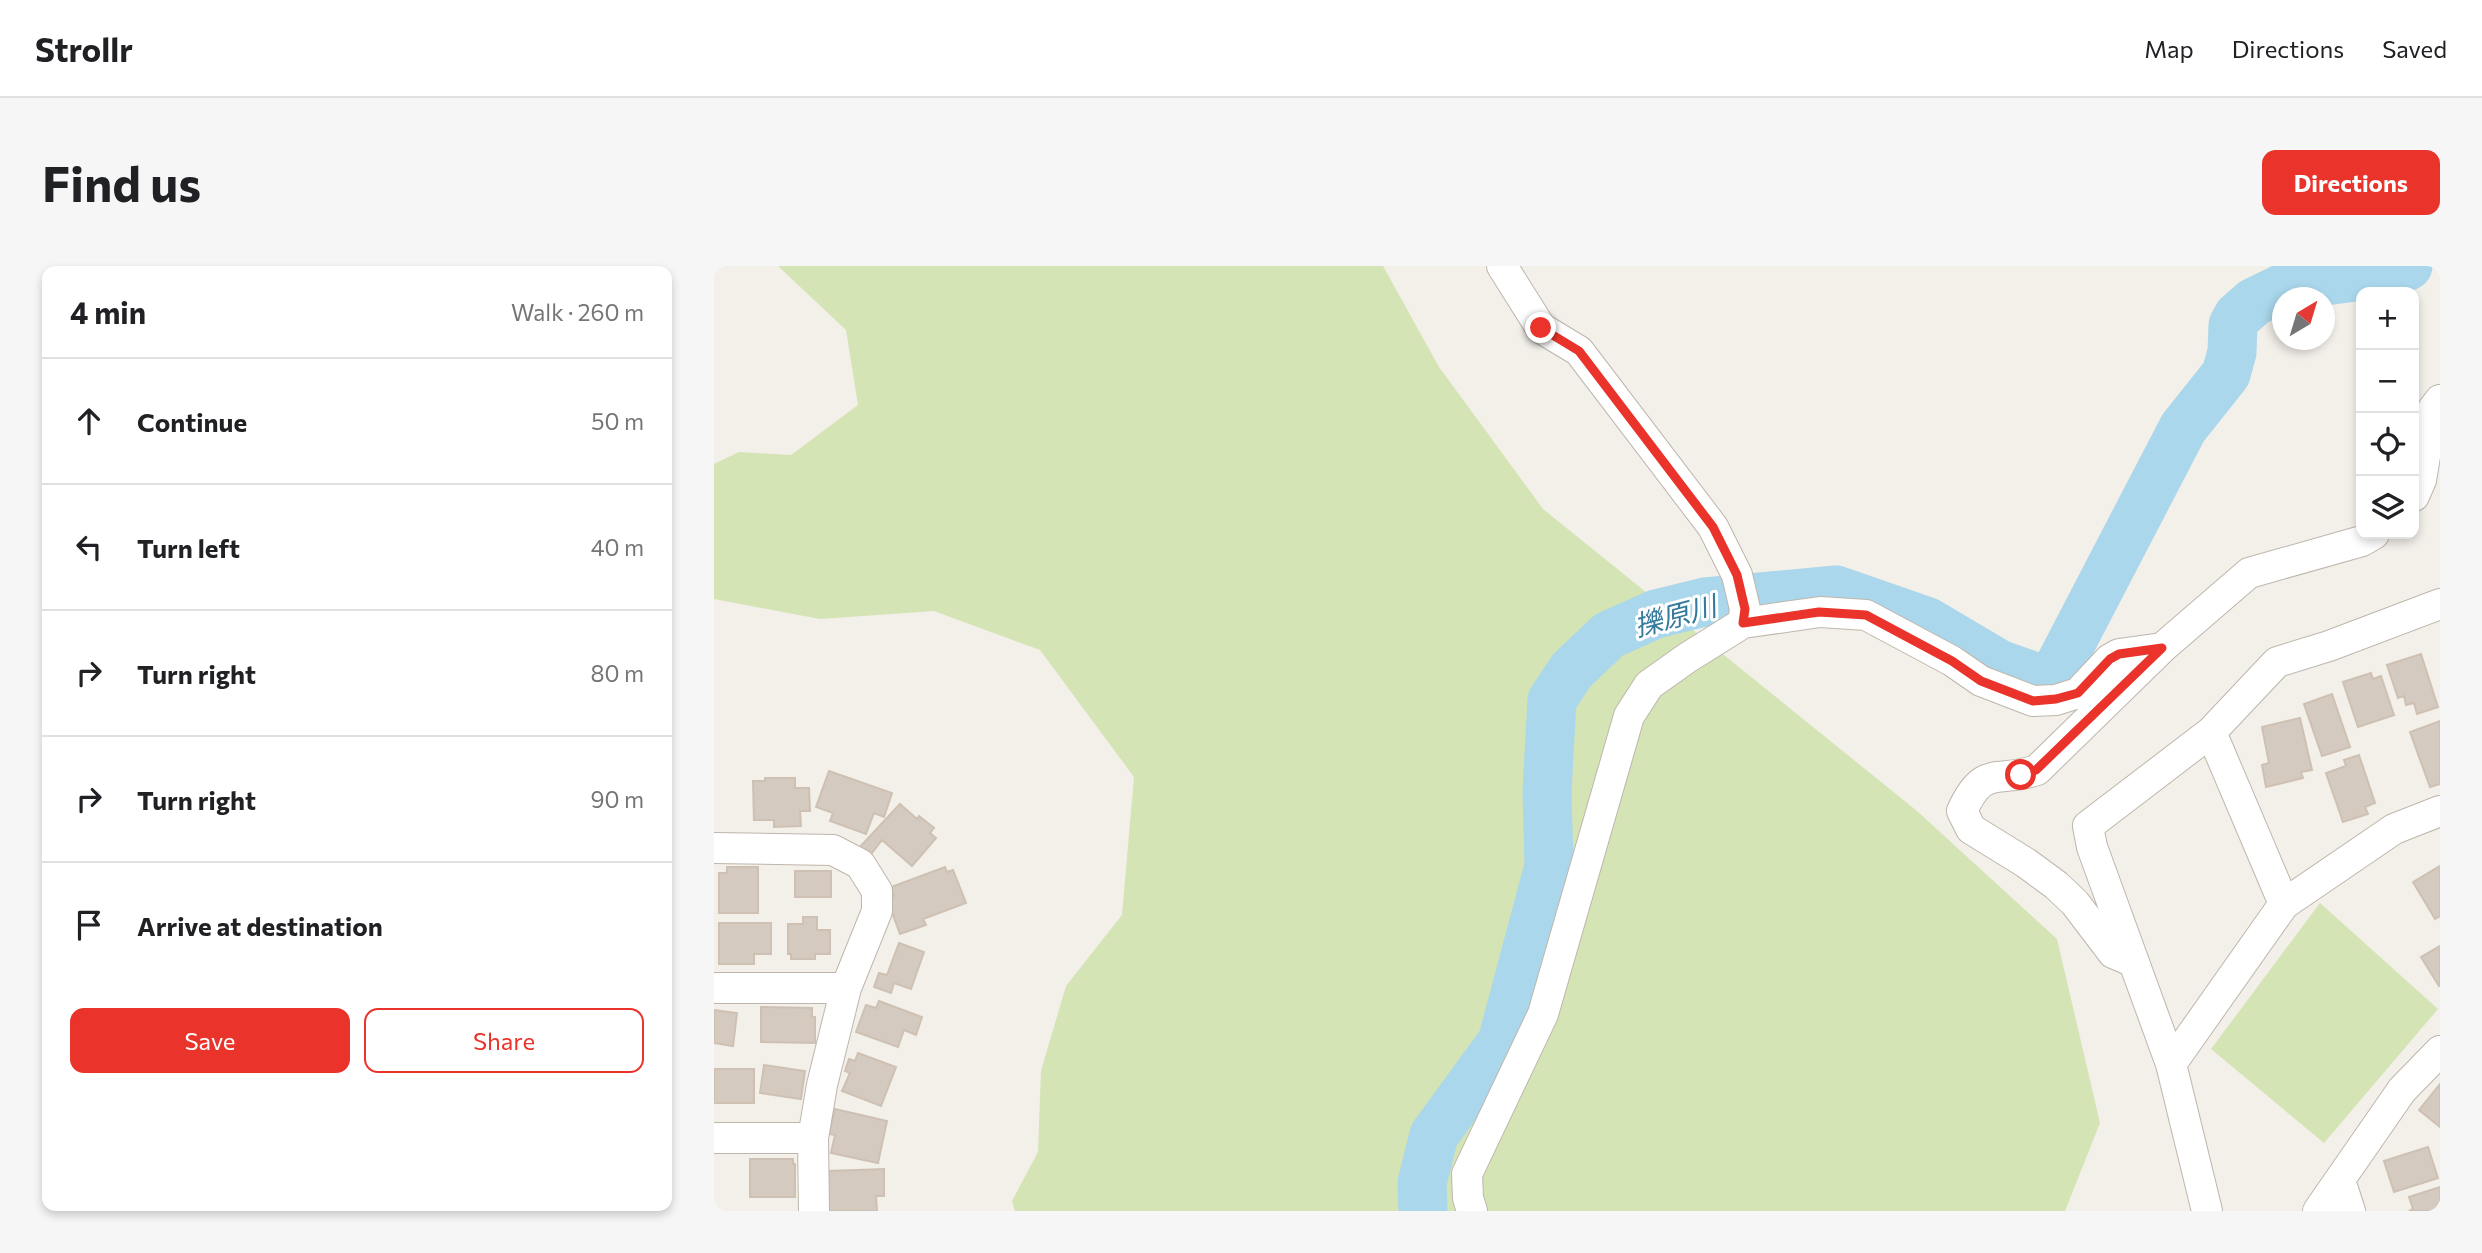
<!DOCTYPE html>
<html lang="en">
<head>
<meta charset="utf-8">
<style>
  body { margin:0; font-family:Commissioner,"Noto Sans JP",sans-serif; background:#f6f6f6; color:#202124 }
  .controls { position:absolute; right:21px; top:21px; display:grid; overflow:hidden; border-radius:14px; box-shadow:0 4px 10px #0003 }
  .controls button { width:63px; height:63px; display:grid; place-items:center; padding:0; border:0; border-bottom:2px solid #e0e0e0; background:#fff; color:#202124; font:35px sans-serif }
  .compass { position:absolute; left:1558px; top:21px; width:63px; height:63px; border-radius:50%; background:#fff; box-shadow:0 4px 10px #0003; rotate:38deg }
  .stop { position:absolute; width:21px; height:21px; margin:-16px; border:5px solid #ea332a; border-radius:50%; background:#fff }
  .stop.end { background:#ea332a; border-color:#fff; box-shadow:0 2px 7px #0008 }
  .list { margin:0; padding:0; list-style:none }
  h2 { display:flex; justify-content:space-between; align-items:center; height:91px; margin:0; padding:0 28px; font-size:30px }
  h2 small { font-size:23px; font-weight:400; color:#757577 }
  .list li { display:grid; grid-template-columns:46px 1fr auto; gap:21px; align-items:center; box-sizing:border-box; height:126px; padding:0 28px; border-top:2px solid #e0e0e0 }
  .list b { display:block; font-size:26px; white-space:nowrap }
  .list em { font-size:23px; font-style:normal; color:#757577 }
  .actions { display:flex; gap:14px; padding:21px 28px }
  .actions a { flex:1; padding:16px 0; border:2px solid #ea332a; border-radius:14px; text-align:center; font-size:24px; color:#ea332a }
  .actions .main { background:#ea332a; color:#fff }
  .icon { flex:none; width:38px; height:38px; fill:none; stroke:currentColor; stroke-width:2; stroke-linecap:round; stroke-linejoin:round }
  .map { position:relative; flex:none; width:1726px; height:945px; overflow:hidden; border-radius:14px }
  header { display:flex; align-items:center; gap:42px; box-sizing:border-box; height:98px; padding:0 35px; background:#fff; border-bottom:2px solid #e0e0e0 }
  header strong { font-size:33px }
  nav { display:flex; gap:38px; margin-inline-start:auto; font-size:24px }
  .intro { display:flex; align-items:center; justify-content:space-between; box-sizing:border-box; height:168px; padding:0 42px }
  h1 { margin:0; font-size:49px }
  .button { padding:18px 32px; border-radius:14px; background:#ea332a; color:#fff; font-size:24px; font-weight:700 }
  main { display:flex; gap:42px; padding:0 42px }
  aside { flex:1; background:#fff; border-radius:14px; box-shadow:0 4px 10px #0003 }
  .map>svg:first-child { display:block }
  .green { fill:#d4e4b5 }
  .lines { fill:none; stroke-linecap:round; stroke-linejoin:round }
  .river { stroke:#aad7eb; stroke-width:49 }
  .building { fill:#d4cabf; stroke:#cec1b3; stroke-width:2 }
  .minor-casing { stroke:#beb6ac; stroke-width:32 }
  .minor { stroke:#fff; stroke-width:30 }
  .route { stroke:#ea332a; stroke-width:9 }
  .labels { text-anchor:middle; dominant-baseline:central; stroke-width:6; stroke-linejoin:round; paint-order:stroke }
  .water-label { font-size:28px; font-style:italic; fill:#357a9b; stroke:#fff }
</style>
</head>
<body>
<header>
<strong>Strollr</strong>
<nav><a>Map</a><a>Directions</a><a>Saved</a></nav>
</header>
<div class="intro"><h1>Find us</h1><a class="button">Directions</a></div>
<main>
<aside>
<h2>4 min<small>Walk · 260 m</small></h2>
<ul class="list">
<li><svg class="icon" aria-label="ahead" viewBox="0 0 24 24"><path d="M12 20V5M6 11l6-6 6 6"/></svg><div><b>Continue</b></div><em>50 m</em></li>
<li><svg class="icon" aria-label="left" viewBox="0 0 24 24"><path d="M17 20v-9H6M10 6l-5 5 5 5"/></svg><div><b>Turn left</b></div><em>40 m</em></li>
<li><svg class="icon" aria-label="right" viewBox="0 0 24 24"><path d="M7 20v-9h11M14 6l5 5-5 5"/></svg><div><b>Turn right</b></div><em>80 m</em></li>
<li><svg class="icon" aria-label="right" viewBox="0 0 24 24"><path d="M7 20v-9h11M14 6l5 5-5 5"/></svg><div><b>Turn right</b></div><em>90 m</em></li>
<li><svg class="icon" aria-label="arrive" viewBox="0 0 24 24"><path d="M6 21V4h12l-3 4 3 4H6"/></svg><div><b>Arrive at destination</b></div></li>
</ul>
<div class="actions"><a class="main">Save</a><a>Share</a></div>
</aside>
<div class="map">
<svg width="1726" height="945" viewBox="0 0 1726 945">
  <rect width="100%" height="100%" fill="#f3efe9"/>
  <path class="green" d="M64,0H669L725,101L829,243L1203,545L1343,673L1386,857L1351,945H301L298,935L324,886L327,805L352,720L408,649L420,511L326,384L220,345L106,353L0,333V198L25,186L77,189L144,139L132,64Z
    M1606,637L1724,743L1610,877L1497,783Z"/>
  <g class="lines">
    <path class="river" d="M709,945L708,917L720,869L788,776L835,600L833,526L838,434L858,404L895,369L942,348L991,336L1122,324L1214,356L1285,398L1333,415L1341,408L1469,162L1512,108L1518,86L1519,59L1524,50L1540,36L1573,20L1680,6L1694,0"/>
  </g>
  <path class="building" d="M1707,388L1724,441L1703,448L1700,437L1692,439L1690,430L1684,432L1673,399Z
    M1657,407L1659,413L1667,410L1680,449L1644,461L1629,416Z
    M1618,428L1636,481L1608,490L1590,438Z
    M1586,452L1598,504L1587,506L1589,512L1552,521L1548,499L1555,497L1548,461Z
    M1726,455V518L1716,521L1696,466Z
    M1645,489L1661,537L1651,541L1654,548L1629,556L1612,507L1632,500L1630,494Z
    M115,505L178,527L170,551L160,547L152,568L116,555L119,547L102,541Z
    M51,512H81V522H95L96,545H86L87,560L60,561V554H40L39,515H51Z
    M186,538L203,553L205,550L220,562L216,567L222,572L198,600L168,574L154,592L144,583Z
    M1726,600V650L1721,653L1699,616Z
    M13,601H44V647H5V607H13Z
    M231,601L233,606L239,604L252,637L209,653L212,659L186,668L173,633L180,630L177,621Z
    M81,605H117V631H81Z
    M89,651H103V664H116V688H101V693H77V688H74V658H89Z
    M5,657H57V688H40V698H5Z
    M185,677L210,686L197,723L180,717L177,727L160,721L165,707L173,709Z
    M1726,680V719L1725,720L1707,691Z
    M165,735L208,751L202,769L190,764L184,781L142,766L152,739L162,742Z
    M47,741L98,742V751H101V777L47,776Z
    M0,744L23,747L19,780L0,777Z
    M144,787L182,801L167,840L128,825L136,807L131,805L135,793L141,795Z
    M50,799L91,805L87,833L46,827Z
    M0,803H40V837H0Z
    M1726,818V861L1705,844Z
    M121,843L173,855L164,897L117,887L121,869L115,868Z
    M1714,881L1724,912L1680,926L1670,895Z
    M36,893H79V898H81V931H36Z
    M170,903V930H162L163,945H115L114,905Z
    M1726,921V945H1695L1699,943L1695,931Z"/>
  <g class="lines">
    <g class="minor-casing">
      <path id="minor" d="M788,0L827,62L865,85L999,261L1023,309L1031,343L1029,357
        M1700,230L1707,214L1719,143L1726,134
        M1497,466L1570,638
        M0,582L119,584L146,598L163,625V645L132,722L108,819L99,872L100,945
        M1420,696L1399,687L1361,637L1342,619L1312,597L1257,563L1248,545C1270,497 1283,518 1323,504L1448,382
        M0,722H132
        M1457,798L1570,638L1680,563L1726,545
        M0,872H99
        M1626,914L1636,945
        M758,945L754,932L753,908L829,748L915,450L935,419L973,392L1029,357L1106,346L1152,349L1238,395L1267,415L1319,435L1342,434L1364,427L1396,393L1405,388L1448,382L1535,307L1648,275L1660,268
        M1493,945L1457,798L1378,581L1374,560L1497,466L1563,396L1615,380L1726,338
        M1604,945L1688,824L1726,785"/>
    </g>
    <use href="#minor" class="minor"/>
  </g>
  <g class="lines">
    <path class="route" d="M827,62L865,85L999,261L1023,309L1031,343L1029,357L1105,346L1152,349L1238,395L1267,415L1319,435L1342,433L1364,427L1396,393L1405,388L1448,382L1322,504L1307,509"/>
  </g>
  <g class="labels">
    <g class="water-label">
      <text transform="translate(961 349) rotate(-15)">擽原川</text>
    </g>
  </g>
</svg>
<div class="controls">
<button>+</button>
<button>−</button>
<button><svg class="icon" aria-label="locate" viewBox="0 0 24 24"><circle cx="12" cy="12" r="6"/><path d="M12 2v4M12 18v4M2 12h4M18 12h4"/></svg></button>
<button><svg class="icon" aria-label="layers" viewBox="0 0 24 24"><path d="M12 4l9 5-9 5-9-5zM3 14l9 5 9-5"/></svg></button>
</div>
<svg class="compass" viewBox="-18 -18 36 36"><path d="M0-13l5 13h-10z" fill="#e53935"/><path d="M0 13l5-13h-10z" fill="#757577"/></svg>
<div class="stop" style="left:1307px;top:509px"></div>
<div class="stop end" style="left:827px;top:62px"></div>
</div>
</main>
</body>
</html>
